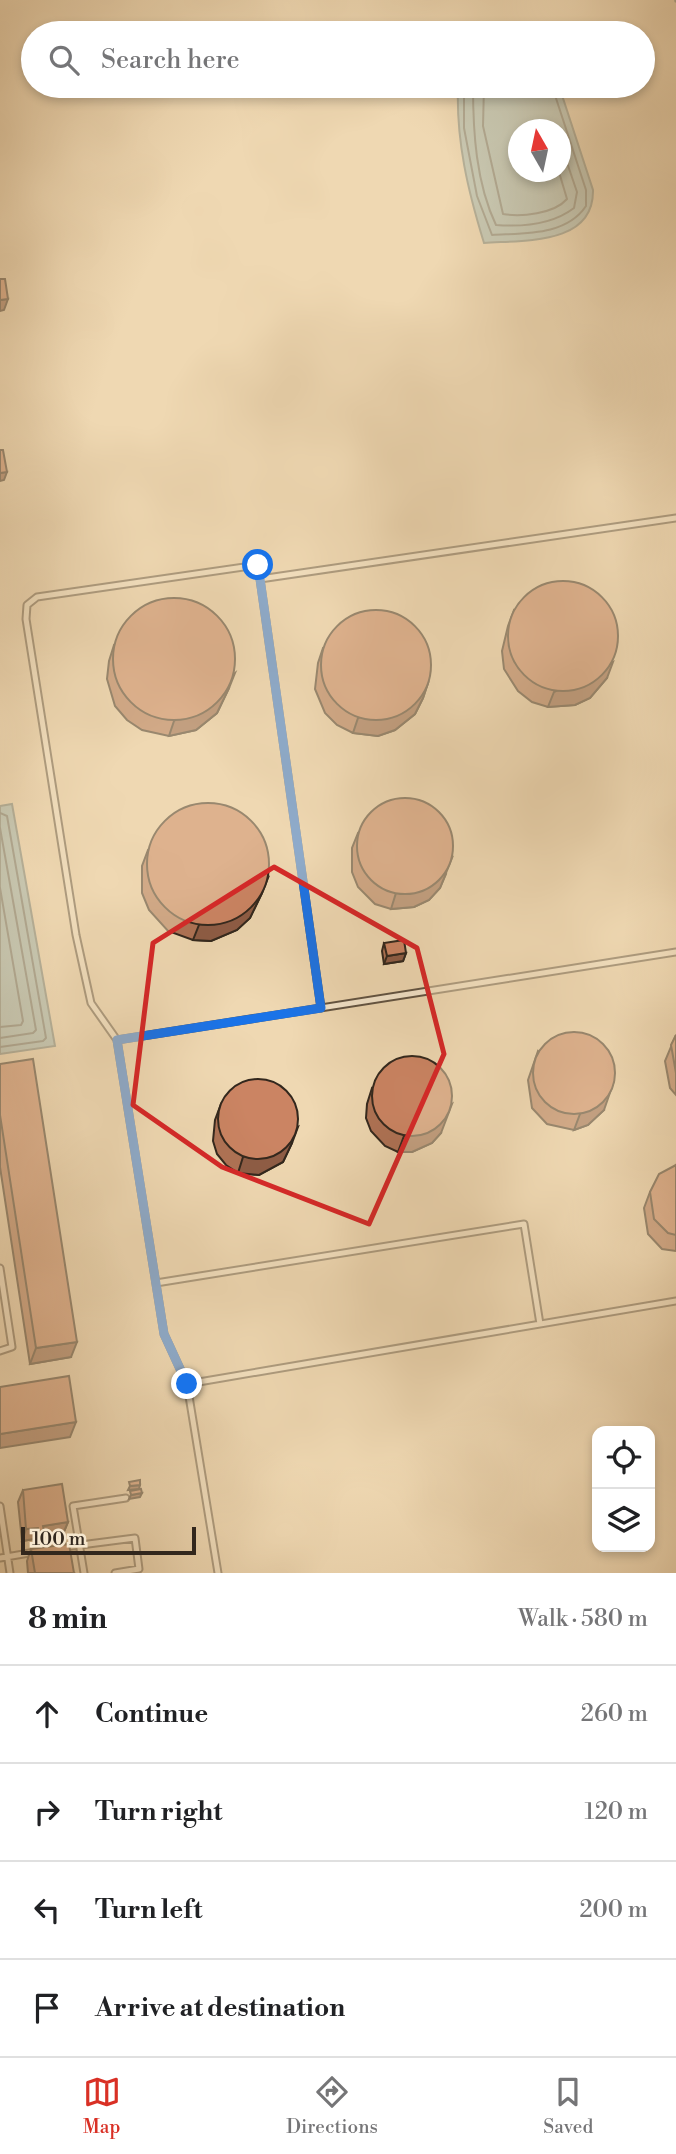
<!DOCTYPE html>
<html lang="en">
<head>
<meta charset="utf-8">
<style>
  body { margin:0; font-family:"Libre Bodoni",serif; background:#f6f6f6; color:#202124 }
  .controls { position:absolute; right:21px; bottom:21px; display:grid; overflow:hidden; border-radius:14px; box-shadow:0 4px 10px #0003 }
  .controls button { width:63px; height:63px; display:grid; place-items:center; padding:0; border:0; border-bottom:2px solid #e0e0e0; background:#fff; color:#202124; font:35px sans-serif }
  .compass { position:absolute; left:508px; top:119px; width:63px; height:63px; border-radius:50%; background:#fff; box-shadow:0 4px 10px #0003; rotate:351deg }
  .scale { position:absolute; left:21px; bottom:18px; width:175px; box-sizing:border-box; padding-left:7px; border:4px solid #32271d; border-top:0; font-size:19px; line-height:24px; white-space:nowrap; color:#32271d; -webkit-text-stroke:5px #f5e6cd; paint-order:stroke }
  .stop { position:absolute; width:21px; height:21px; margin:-16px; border:5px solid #1a73e8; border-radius:50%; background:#fff }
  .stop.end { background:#1a73e8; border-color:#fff; box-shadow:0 2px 7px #0008 }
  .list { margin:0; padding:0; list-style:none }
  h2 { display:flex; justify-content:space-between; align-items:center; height:91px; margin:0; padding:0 28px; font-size:30px }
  h2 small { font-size:23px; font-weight:400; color:#757577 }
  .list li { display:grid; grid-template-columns:46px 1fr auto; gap:21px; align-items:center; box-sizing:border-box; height:98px; padding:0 28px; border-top:2px solid #e0e0e0 }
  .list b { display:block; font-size:26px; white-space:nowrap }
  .list em { font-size:23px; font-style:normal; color:#757577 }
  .icon { flex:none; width:38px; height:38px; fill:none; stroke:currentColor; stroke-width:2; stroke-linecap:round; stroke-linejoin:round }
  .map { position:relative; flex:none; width:676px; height:1573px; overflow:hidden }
  .search { position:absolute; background:#fff; box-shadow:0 4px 10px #0003; left:21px; right:21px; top:21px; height:77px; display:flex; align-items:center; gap:18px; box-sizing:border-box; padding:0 24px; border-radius:38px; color:#757577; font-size:26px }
  .sheet { height:483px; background:#fff }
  nav { display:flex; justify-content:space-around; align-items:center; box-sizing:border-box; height:98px; border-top:2px solid #e0e0e0; background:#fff; font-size:19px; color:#757577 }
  nav a { display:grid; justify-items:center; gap:4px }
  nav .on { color:#d93025 }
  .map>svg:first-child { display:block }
  .water { fill:#9db8b6; stroke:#727e79; stroke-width:2; fill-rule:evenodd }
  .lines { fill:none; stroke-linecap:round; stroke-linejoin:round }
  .shore { stroke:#68706a; stroke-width:2 }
  .stream { stroke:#727e79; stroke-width:3.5 }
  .lane-casing { stroke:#615342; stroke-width:9 }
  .lane { stroke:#f5e6cd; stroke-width:5 }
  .wall { fill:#af7255; stroke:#32271d; stroke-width:2 }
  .shaded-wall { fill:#8e5c45; stroke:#32271d; stroke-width:2 }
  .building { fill:#cb8463; stroke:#32271d; stroke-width:2 }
  .route { stroke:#1a73e8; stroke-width:9 }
  .marked { fill:none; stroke:#d62828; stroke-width:5; stroke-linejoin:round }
</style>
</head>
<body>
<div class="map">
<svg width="676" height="1573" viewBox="0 0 676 1573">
  <rect width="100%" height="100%" fill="#efd8b2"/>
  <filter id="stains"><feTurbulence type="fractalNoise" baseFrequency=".00286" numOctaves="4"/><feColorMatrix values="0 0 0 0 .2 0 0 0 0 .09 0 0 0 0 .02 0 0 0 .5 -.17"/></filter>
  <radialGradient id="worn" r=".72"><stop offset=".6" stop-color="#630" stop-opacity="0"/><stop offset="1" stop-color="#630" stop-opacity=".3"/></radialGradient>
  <path class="water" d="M458,86H559L593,190C594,245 525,240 484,243C468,191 456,141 458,86ZM518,130H560V172H518Z
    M12,804L55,1046L0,1054V806Z"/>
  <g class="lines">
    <path class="shore" d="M464,86V128L477,196L492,235C524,233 566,236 586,206V190L552,86
      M473,86C473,132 476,183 496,225C522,227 553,224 574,208L577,192L560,142
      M484,86L483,126L503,214C521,217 554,214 567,199L559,172
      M0,813L7,816L46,1038L43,1041L0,1047
      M0,828L36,1030L33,1033L0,1038
      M0,888L23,1021L21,1025L0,1027"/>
    <path class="stream" d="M676,0V1"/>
    <g class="lane-casing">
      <path id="lane" d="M260,579L676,518
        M321,1008L258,565L37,597L27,605L26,619L76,935L91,1003L117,1040L676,952
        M117,1040L164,1334L187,1384L676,1301
        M0,1268L12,1347L0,1351
        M156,1283L524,1224L540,1324
        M187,1384L218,1573
        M0,1506L10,1573
        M65,1547L135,1538L139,1569L115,1573
        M0,1558L35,1552
        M84,1573L73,1506L126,1498"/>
    </g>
    <use href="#lane" class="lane"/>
  </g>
  <path class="wall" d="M514,610L607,678L590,698L575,705L548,707L532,702L518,691L504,669L502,651L508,626Z
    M114,645L229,688L217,713L196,730L169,736L142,730L127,720L115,706L107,679L109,661Z
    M323,648L428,683L423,698L415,714L395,730L378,736L353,733L337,725L325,713L315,689L318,663Z
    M358,833L446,874L440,888L429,900L414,907L391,909L375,904L358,887L352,872V848Z
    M148,850L262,893L250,918L237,930L211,941L193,940L168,931L149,910L142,893V866Z
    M384,943L406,953L403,961L384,964L382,951Z
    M676,1035V1095L670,1088L665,1061Z
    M538,1051L604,1110L588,1125L574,1130L547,1124L532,1108L528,1080Z
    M0,1064L71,1357L30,1364L0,1167Z
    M372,1088L441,1133L432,1143L412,1152H398L385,1146L371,1131L366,1118L367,1104Z
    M221,1104L292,1143L283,1162L259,1175L238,1173L226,1165L217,1154L213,1141L215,1120Z
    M676,1165V1251L662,1249L648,1234L644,1208L650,1192Z
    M23,1490L68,1522L63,1534L41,1538L40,1543H34V1539L22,1541L18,1502Z
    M31,1549L74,1573H28L27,1561Z"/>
  <path class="shaded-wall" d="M8,299L4,310L0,311V300Z
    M7,472L4,480L0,481V473Z
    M613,662L607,678L590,698L575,705L548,707L554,692Z
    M235,673L229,688L217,713L196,730L169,736L174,721Z
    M428,683L423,698L415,714L395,730L378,736L353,733L358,718Z
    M452,858L440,888L429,900L414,907L391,909L396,893Z
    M268,878L262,893L250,918L237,930L211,941L193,940L199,925Z
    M406,953L403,961L384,964L387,956Z
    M614,1081L604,1110L588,1125L574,1130L580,1114Z
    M452,1104L441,1133L432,1143L412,1152H398L404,1136Z
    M298,1127L292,1143L283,1162L259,1175L238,1173L243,1157Z
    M77,1342L71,1357L30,1364L36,1348Z
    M76,1422L70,1437L0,1448V1434Z
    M140,1485L139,1489L128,1490L130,1486Z
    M142,1493L140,1497L129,1499L131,1495Z
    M68,1522L63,1534L41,1538L40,1543H34L39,1532L43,1526Z
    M38,1528L34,1539L22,1541L26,1529Z"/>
  <path class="building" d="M0,279H5L8,299L0,300Z
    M0,450H3L7,472L0,473Z
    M508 636a55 55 0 1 1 110 0a55 55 0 1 1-110 0Z
    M113 659a61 61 0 1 1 122 0a61 61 0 1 1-122 0Z
    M321 665a55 55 0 1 1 110 0a55 55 0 1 1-110 0Z
    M357 846a48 48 0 1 1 96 0a48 48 0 1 1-96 0Z
    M147 864a61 61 0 1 1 122 0a61 61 0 1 1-122 0Z
    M404,940L406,953L387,956L384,943Z
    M533 1073a41 41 0 1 1 82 0a41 41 0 1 1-82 0Z
    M676,1035V1073L671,1045Z
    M372 1096a40 40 0 1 1 80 0a40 40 0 1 1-80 0Z
    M33,1059L77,1342L36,1348L0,1115V1064Z
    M218 1119a40 40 0 1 1 80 0a40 40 0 1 1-80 0Z
    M676,1165V1235L668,1233L654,1219L650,1192L659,1174Z
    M69,1376L76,1422L0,1434V1387Z
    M140,1480V1485L130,1486L129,1482Z
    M62,1484L68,1522L43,1526L44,1531L39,1532L38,1528L26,1529L23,1490Z
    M141,1489L142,1493L131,1495L130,1491Z
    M69,1544L74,1573H35L31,1549Z"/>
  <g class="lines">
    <path class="route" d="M187,1384L164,1334L117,1040L321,1008L258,565"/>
  </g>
  <path d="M0 0H676V1573H0ZM274,867L417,948L444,1054L369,1224L222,1167L133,1105L153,943Z" fill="#efd8b2" fill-opacity=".55" fill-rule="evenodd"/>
  <path class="marked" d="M274,867L417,948L444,1054L369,1224L222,1167L133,1105L153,943Z"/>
  <rect width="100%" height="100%" filter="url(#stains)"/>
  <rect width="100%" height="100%" fill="url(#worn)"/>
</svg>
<div class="controls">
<button><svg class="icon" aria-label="locate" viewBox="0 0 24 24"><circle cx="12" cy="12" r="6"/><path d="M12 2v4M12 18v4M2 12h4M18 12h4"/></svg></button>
<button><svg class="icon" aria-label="layers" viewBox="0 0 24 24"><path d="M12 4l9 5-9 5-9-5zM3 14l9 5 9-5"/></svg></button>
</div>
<svg class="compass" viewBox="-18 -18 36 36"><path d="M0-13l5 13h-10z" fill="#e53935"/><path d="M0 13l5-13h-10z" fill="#757577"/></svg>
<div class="scale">100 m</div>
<div class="stop" style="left:258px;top:565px"></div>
<div class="stop end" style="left:187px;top:1384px"></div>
<div class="search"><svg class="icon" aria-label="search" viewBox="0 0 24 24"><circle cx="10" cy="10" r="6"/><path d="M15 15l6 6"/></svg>Search here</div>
</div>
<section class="sheet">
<h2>8 min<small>Walk · 580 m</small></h2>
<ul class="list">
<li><svg class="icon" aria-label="ahead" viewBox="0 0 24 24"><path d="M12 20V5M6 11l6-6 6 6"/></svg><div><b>Continue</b></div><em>260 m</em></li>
<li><svg class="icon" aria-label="right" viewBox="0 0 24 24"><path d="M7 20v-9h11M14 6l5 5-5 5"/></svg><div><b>Turn right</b></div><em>120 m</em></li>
<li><svg class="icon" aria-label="left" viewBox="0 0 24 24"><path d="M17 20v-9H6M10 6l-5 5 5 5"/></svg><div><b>Turn left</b></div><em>200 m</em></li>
<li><svg class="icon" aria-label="arrive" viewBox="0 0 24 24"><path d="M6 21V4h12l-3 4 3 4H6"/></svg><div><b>Arrive at destination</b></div></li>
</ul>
</section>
<nav>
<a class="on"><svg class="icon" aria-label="map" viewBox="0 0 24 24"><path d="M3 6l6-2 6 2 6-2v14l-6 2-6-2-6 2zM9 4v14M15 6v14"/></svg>Map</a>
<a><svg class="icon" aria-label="directions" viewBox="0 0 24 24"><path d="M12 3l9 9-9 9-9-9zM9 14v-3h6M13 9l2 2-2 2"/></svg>Directions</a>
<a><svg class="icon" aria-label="saved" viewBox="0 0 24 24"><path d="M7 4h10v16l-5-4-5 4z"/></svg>Saved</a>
</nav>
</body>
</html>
